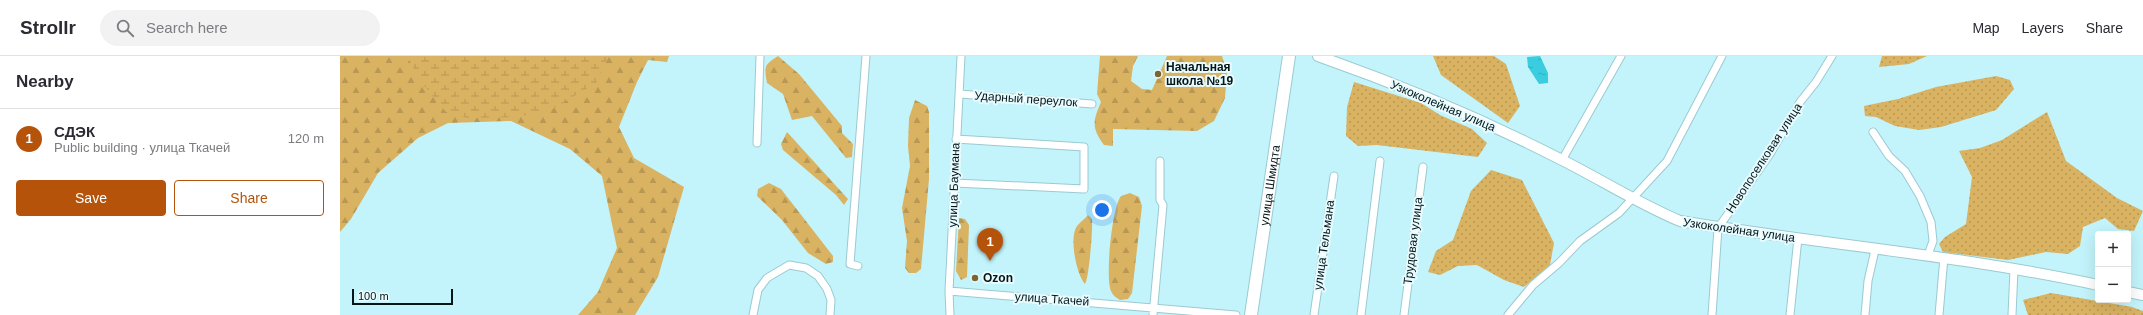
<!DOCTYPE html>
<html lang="en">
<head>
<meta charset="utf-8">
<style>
  body { margin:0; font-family:Helvetica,sans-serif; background:#f2f2f3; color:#2b2b33 }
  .controls { position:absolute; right:12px; bottom:12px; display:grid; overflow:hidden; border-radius:4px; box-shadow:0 4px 16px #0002 }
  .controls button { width:36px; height:36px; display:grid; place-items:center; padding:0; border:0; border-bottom:1px solid #e1e1e2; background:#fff; color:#2b2b33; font:20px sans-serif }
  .scale { position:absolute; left:12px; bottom:10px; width:101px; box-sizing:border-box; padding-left:4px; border:2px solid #051619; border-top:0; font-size:11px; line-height:14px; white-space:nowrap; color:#051619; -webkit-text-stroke:3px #e8fbfe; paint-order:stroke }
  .you { position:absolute; left:762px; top:154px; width:14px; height:14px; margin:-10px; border:3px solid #fff; border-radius:50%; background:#1a73e8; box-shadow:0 0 0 6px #1a73e833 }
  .badge { display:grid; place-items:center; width:26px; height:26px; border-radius:50%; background:#b45309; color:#fff; font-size:13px; font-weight:700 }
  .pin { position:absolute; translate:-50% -33px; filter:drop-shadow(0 1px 2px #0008) }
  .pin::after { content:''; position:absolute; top:21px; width:14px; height:12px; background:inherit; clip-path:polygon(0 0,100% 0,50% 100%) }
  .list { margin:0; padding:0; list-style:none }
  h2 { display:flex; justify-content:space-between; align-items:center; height:52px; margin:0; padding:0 16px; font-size:17px }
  h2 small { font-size:13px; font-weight:400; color:#7c7c81 }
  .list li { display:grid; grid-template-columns:26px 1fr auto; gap:12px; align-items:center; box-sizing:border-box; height:60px; padding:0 16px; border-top:1px solid #e1e1e2 }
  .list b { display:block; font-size:15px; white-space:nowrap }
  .list p { margin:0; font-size:13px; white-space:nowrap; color:#7c7c81 }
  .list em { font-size:13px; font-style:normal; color:#7c7c81 }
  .actions { display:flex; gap:8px; padding:12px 16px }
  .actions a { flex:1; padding:9px 0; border:1px solid #b45309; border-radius:4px; text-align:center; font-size:14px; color:#b45309 }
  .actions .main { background:#b45309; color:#fff }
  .icon { flex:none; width:22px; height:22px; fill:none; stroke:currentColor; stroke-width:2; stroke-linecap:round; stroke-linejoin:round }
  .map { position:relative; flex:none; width:1803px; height:259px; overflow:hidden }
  header { display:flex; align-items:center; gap:24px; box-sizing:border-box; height:56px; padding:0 20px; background:#fff; border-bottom:1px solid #e1e1e2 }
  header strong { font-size:19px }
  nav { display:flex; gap:22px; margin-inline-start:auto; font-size:14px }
  .search { width:280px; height:36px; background:#f2f2f3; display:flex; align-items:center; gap:10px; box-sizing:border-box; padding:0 14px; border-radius:22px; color:#7c7c81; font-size:15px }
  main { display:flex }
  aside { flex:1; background:#fff }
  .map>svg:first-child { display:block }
  .grass { fill:url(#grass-dots) }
  .forest { fill:url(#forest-firs) }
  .wetland { fill:url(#wetland-marsh) }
  .water { fill:url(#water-ripples) }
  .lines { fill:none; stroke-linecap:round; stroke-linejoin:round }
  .street-casing { stroke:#9bcad1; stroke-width:9 }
  .secondary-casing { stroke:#9bcad1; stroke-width:12 }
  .primary-casing { stroke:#9bcad1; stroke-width:14 }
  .street { stroke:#fff; stroke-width:7 }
  .secondary { stroke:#fff; stroke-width:10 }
  .primary { stroke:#fff; stroke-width:12 }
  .poi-dot { fill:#7b6434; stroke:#e8fbfe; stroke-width:1.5 }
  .labels { text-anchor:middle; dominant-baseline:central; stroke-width:4; stroke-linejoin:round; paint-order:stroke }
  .poi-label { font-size:12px; font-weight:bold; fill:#051619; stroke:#e8fbfe; text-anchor:start }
  .street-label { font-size:12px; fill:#051619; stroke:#e8fbfe }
</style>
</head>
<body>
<header>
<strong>Strollr</strong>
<div class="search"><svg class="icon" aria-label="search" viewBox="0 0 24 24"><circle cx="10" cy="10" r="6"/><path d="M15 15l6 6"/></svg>Search here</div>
<nav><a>Map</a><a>Layers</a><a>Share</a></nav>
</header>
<main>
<aside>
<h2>Nearby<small></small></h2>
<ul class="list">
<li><span class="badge">1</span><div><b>СДЭК</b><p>Public building · улица Ткачей</p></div><em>120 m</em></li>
</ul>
<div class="actions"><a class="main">Save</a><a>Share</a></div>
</aside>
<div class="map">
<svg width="1803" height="259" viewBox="0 0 1803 259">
  <defs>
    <pattern id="grass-dots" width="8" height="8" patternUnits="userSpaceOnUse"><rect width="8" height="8" fill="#d9b262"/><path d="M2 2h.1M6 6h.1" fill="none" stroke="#b99854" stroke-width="1.8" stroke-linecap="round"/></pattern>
    <pattern id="forest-firs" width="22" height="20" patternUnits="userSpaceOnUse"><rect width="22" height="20" fill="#d9b262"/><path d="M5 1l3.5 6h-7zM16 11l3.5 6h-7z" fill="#b99854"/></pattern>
    <pattern id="wetland-marsh" width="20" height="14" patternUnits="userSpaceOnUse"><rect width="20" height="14" fill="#d9b262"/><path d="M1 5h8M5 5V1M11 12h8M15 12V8" fill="none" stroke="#b99854"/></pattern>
    <pattern id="water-ripples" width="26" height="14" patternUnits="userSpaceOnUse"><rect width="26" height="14" fill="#3acddf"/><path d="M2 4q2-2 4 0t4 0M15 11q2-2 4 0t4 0" fill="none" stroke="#32afbf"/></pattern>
  </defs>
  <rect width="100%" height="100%" fill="#c3f4fb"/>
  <path class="grass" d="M1093,0H1154L1166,8L1180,50L1168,67L1101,19Z
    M1542,0H1587L1569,8L1539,11Z
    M1656,20L1670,24L1674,33L1656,54L1601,71L1579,74L1555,70L1536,61L1525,60L1524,50L1558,43L1596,31Z
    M1014,26L1081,47L1100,59L1132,73L1147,87L1138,101L1037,89L1018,90L1006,80L1007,51Z
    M1707,56L1726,105L1777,142L1803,155L1794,175L1778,173L1765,162L1743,171L1740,190L1728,198L1706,196L1668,204L1603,196L1599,188L1605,181L1626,168L1632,121L1619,95L1640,92L1662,84Z
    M1151,114L1182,124L1214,187L1210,209L1184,231L1164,224L1137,209L1118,210L1100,219L1088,216L1096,195L1113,184L1131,135Z
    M1711,237L1792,251L1803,255V259H1688L1683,244Z"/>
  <path class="forest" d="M0,0H329L327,6L308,4L297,26L279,71L294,102L344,131L318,221L295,259H238L258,236L277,192L262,120L230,93L171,65L108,67L78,82L38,117L11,163L0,176Z
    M438,0L459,18L502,70V77L513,88L512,101L506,102L472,60L452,64L443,38L427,27C424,10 424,9 438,0Z
    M760,0H798L793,10L791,25L802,33L812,34L827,0H882L887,16L885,42L874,65L857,75L773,73V90L764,89C751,71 753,65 761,46L757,38Z
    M575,44L587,50L589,56V123L581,213L576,217H569L565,212L567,185L562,152L570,110L568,90L569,62Z
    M447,76L508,143L504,149L496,139L443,94L441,88Z
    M429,127L441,133L493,200V206L486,208L468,197L442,164L417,140L418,133Z
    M790,137L799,141L802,150L792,237L788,243L780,244C777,242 773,240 771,235C765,222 772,151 781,140Z
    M748,159L752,163C753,171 749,223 745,228C736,218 729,181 737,170C740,166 745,163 748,159Z
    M619,162L625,163L629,169L627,221L621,224L616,215Z"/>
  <path class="wetland" d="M67,0H268L256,27L214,52L178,61L128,62L106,56L81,26Z"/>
  <path class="water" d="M1200,0L1208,17V27L1199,28L1188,11L1187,1Z"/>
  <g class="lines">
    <g class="street-casing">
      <path id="street" d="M620,38L752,48
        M1533,76L1549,100L1565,115L1580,140L1591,166L1593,185L1588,199
        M417,87L420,0
        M1222,104L1281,0
        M615,127L744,133V91L616,83
        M518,210L510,208L526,0
        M609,235L896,259
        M413,259L418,234L427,222L449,209L466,212L478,220L487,233L491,244L490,259
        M610,259L609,235L621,0
        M813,259L823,149L820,144V105
        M974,259L994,120
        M1021,259L1040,105
        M1064,259L1083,111
        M1168,259L1193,229L1219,207L1240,185L1279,157L1327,105L1382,0
        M1372,259L1378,172L1430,98L1460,46L1476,26L1492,0
        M1450,259L1458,182
        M1525,259L1528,225L1535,194
        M1599,259L1604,201
        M1672,259L1674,213"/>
    </g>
    <g class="secondary-casing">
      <path id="secondary" d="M978,0C1061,29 1144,64 1222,104C1262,124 1299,148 1340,165C1479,188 1620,199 1758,229
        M1788,236L1803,239"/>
    </g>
    <g class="primary-casing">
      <g id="primary">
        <path id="s1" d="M911,259L949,0"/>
      </g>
    </g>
    <use href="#street" class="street"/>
    <use href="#secondary" class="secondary"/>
    <use href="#primary" class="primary"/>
  </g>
  <g class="poi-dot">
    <circle cx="818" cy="18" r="4"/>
    <circle cx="635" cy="222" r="4"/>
  </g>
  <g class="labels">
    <g class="poi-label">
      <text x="826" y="11">Начальная<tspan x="826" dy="14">школа №19</tspan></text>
      <text x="643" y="222">Ozon</text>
    </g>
    <g class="street-label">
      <text transform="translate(686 43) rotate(4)">Ударный переулок</text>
      <text transform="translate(1103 50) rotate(23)">Узкоколейная улица</text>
      <text transform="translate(1424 102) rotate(-57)">Новопоселковая улица</text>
      <text transform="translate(614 129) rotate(-88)">улица Баумана</text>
      <text stroke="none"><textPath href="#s1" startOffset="131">улица Шмидта</textPath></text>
      <text transform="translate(1399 174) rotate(8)">Узкоколейная улица</text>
      <text transform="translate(1073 185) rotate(-83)">Трудовая улица</text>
      <text transform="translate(984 189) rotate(-82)">улица Тельмана</text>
      <text transform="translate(712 243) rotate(4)">улица Ткачей</text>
    </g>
  </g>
</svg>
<div class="controls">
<button>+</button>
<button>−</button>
</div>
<div class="scale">100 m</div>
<div class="you"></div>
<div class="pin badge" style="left:650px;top:205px">1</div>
</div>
</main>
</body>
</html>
